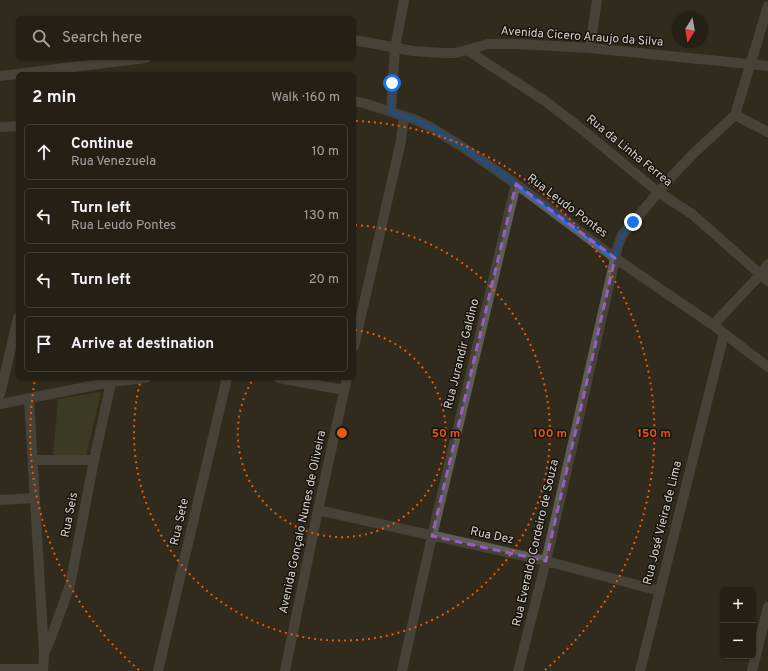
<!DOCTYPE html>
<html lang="en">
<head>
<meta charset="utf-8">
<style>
  body { margin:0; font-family:Overpass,sans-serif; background:#312d23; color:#f1f3f6 }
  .controls { position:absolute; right:12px; bottom:12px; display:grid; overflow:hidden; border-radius:6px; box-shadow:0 1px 3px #0004 }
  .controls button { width:36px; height:36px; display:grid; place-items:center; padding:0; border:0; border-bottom:1px solid #423e35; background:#252016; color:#f1f3f6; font:20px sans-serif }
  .compass { position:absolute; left:672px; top:12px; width:36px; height:36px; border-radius:50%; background:#252016; box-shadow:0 1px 3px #0004; rotate:191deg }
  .stop { position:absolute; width:12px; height:12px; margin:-9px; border:3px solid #1a73e8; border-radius:50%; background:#fff }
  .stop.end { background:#1a73e8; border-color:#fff; box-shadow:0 1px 4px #0008 }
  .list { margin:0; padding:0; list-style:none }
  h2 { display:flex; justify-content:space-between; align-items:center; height:52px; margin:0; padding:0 16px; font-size:17px }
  h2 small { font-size:13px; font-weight:400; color:#a3a3a1 }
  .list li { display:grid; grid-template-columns:26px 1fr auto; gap:12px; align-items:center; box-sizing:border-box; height:56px; margin:0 8px 8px; padding:0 8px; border:1px solid #423e35; border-radius:6px }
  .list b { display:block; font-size:15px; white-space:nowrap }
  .list p { margin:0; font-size:13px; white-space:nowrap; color:#a3a3a1 }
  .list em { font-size:13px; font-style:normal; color:#a3a3a1 }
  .icon { flex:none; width:22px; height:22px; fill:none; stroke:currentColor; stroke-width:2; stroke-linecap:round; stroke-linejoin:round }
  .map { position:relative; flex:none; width:768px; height:671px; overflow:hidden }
  .search { position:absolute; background:#252016; box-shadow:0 1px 3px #0004; left:16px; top:16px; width:340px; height:44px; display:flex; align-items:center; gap:10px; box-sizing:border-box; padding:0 14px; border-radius:6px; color:#a3a3a1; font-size:15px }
  .panel { position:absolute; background:#252016; box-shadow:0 1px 3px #0004; left:16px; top:72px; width:340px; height:308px; border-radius:6px }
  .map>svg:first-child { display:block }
  .green { fill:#474e2b }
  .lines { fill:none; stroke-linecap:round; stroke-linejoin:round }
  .minor { stroke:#5f5d57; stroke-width:10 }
  .route { stroke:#1a73e8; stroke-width:5 }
  .marked { fill:none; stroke:#965ec2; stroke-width:3; stroke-dasharray:8 5; stroke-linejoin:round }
  .ring { fill:none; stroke:#e8590c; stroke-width:2; stroke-dasharray:2 4 }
  .labels { text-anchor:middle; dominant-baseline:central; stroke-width:3; stroke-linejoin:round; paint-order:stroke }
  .street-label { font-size:12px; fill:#d6d2ca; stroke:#16140e }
  .centre { fill:#e8590c; stroke:#16140e; stroke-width:2 }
  .ring-label { font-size:12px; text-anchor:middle; font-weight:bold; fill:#e8590c; stroke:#16140e; stroke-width:3; stroke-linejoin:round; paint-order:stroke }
</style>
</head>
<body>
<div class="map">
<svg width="768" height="671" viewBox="0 0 768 671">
  <rect width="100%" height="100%" fill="#312b1e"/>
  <path class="green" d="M101,392L85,460L53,456L58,399Z"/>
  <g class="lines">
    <path class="minor" d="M354,40L413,51L444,53H456L488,44H517L590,48L768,66
      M590,48L597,0
      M467,50L545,101L579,127L658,192L692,214L768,281
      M0,76L146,58
      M354,101L367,104L416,120L432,128L464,148L516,184L615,258L713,325L768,367
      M391,112L395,48L404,0
      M735,115L768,132
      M0,127L18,126
      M713,325L761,274L768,264
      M354,347L401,141L404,117
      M279,378L344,390
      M0,394L18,318
      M29,398L44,654L43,671
      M0,404L111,382L146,378
      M34,460H94
      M0,500L34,498
      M318,510L546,561L660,591
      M44,654L52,635L70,585L94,460L112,378
      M0,669H43
      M158,671L227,378
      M285,671L318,510L347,378
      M402,671L432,536L516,184
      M518,671L546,561L618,246L622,235L674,174L693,154L735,115L768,6
      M640,671L724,334
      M752,671L768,607"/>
  </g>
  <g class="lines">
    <path class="route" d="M392,83L391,112L416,120L432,128L464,148L516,184L615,258L622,235L633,222"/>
  </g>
  <path d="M0 0H768V671H0ZM516,184L615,258L546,561L432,536Z" fill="#312b1e" fill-opacity=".55" fill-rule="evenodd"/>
  <path class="marked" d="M516,184L615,258L546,561L432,536Z"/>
  <g class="ring">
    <path d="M355 330A104 104 0 1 1 253 379"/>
    <path d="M355 225A208 208 0 1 1 141 379"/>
    <path d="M139 670A312 312 0 0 1 35 379M356 121A312 312 0 0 1 545 670"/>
  </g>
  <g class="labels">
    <g class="street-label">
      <text transform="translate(582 37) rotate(4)">Avenida Cicero Araujo da Silva</text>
      <text transform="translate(629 151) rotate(39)">Rua da Linha Ferrea</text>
      <text transform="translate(567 206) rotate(37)">Rua Leudo Pontes</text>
      <text transform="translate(462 354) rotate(-76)">Rua Jurandir Galdino</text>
      <text transform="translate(70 515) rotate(-79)">Rua Seis</text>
      <text transform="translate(180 522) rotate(-77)">Rua Sete</text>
      <text transform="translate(303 522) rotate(-78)">Avenida Gonçalo Nunes de Oliveira</text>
      <text transform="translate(663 523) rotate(-76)">Rua José Vieira de Lima</text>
      <text transform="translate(492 536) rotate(12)">Rua Dez</text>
      <text transform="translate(536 543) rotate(-77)">Rua Everaldo Cordeiro de Souza</text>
    </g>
  </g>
  <circle cx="342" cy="433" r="6" class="centre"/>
  <g class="ring-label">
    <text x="446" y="437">50 m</text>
    <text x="550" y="437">100 m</text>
    <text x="654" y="437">150 m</text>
  </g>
</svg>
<div class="controls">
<button>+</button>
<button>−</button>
</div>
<svg class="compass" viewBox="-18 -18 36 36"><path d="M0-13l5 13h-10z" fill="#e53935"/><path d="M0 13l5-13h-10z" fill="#a3a3a1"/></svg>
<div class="stop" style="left:392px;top:83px"></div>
<div class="stop end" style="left:633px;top:222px"></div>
<div class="search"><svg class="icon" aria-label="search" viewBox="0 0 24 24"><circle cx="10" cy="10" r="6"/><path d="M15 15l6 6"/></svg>Search here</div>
<section class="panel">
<h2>2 min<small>Walk · 160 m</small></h2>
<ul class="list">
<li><svg class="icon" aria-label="ahead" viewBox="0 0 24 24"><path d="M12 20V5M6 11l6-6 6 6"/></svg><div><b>Continue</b><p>Rua Venezuela</p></div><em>10 m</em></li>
<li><svg class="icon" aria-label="left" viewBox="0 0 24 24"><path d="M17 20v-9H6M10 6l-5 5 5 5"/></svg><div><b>Turn left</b><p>Rua Leudo Pontes</p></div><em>130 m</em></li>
<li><svg class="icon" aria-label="left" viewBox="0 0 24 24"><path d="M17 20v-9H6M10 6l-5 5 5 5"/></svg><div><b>Turn left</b></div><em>20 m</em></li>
<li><svg class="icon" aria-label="arrive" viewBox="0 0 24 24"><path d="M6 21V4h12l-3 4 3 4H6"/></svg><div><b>Arrive at destination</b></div></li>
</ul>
</section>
</div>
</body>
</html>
